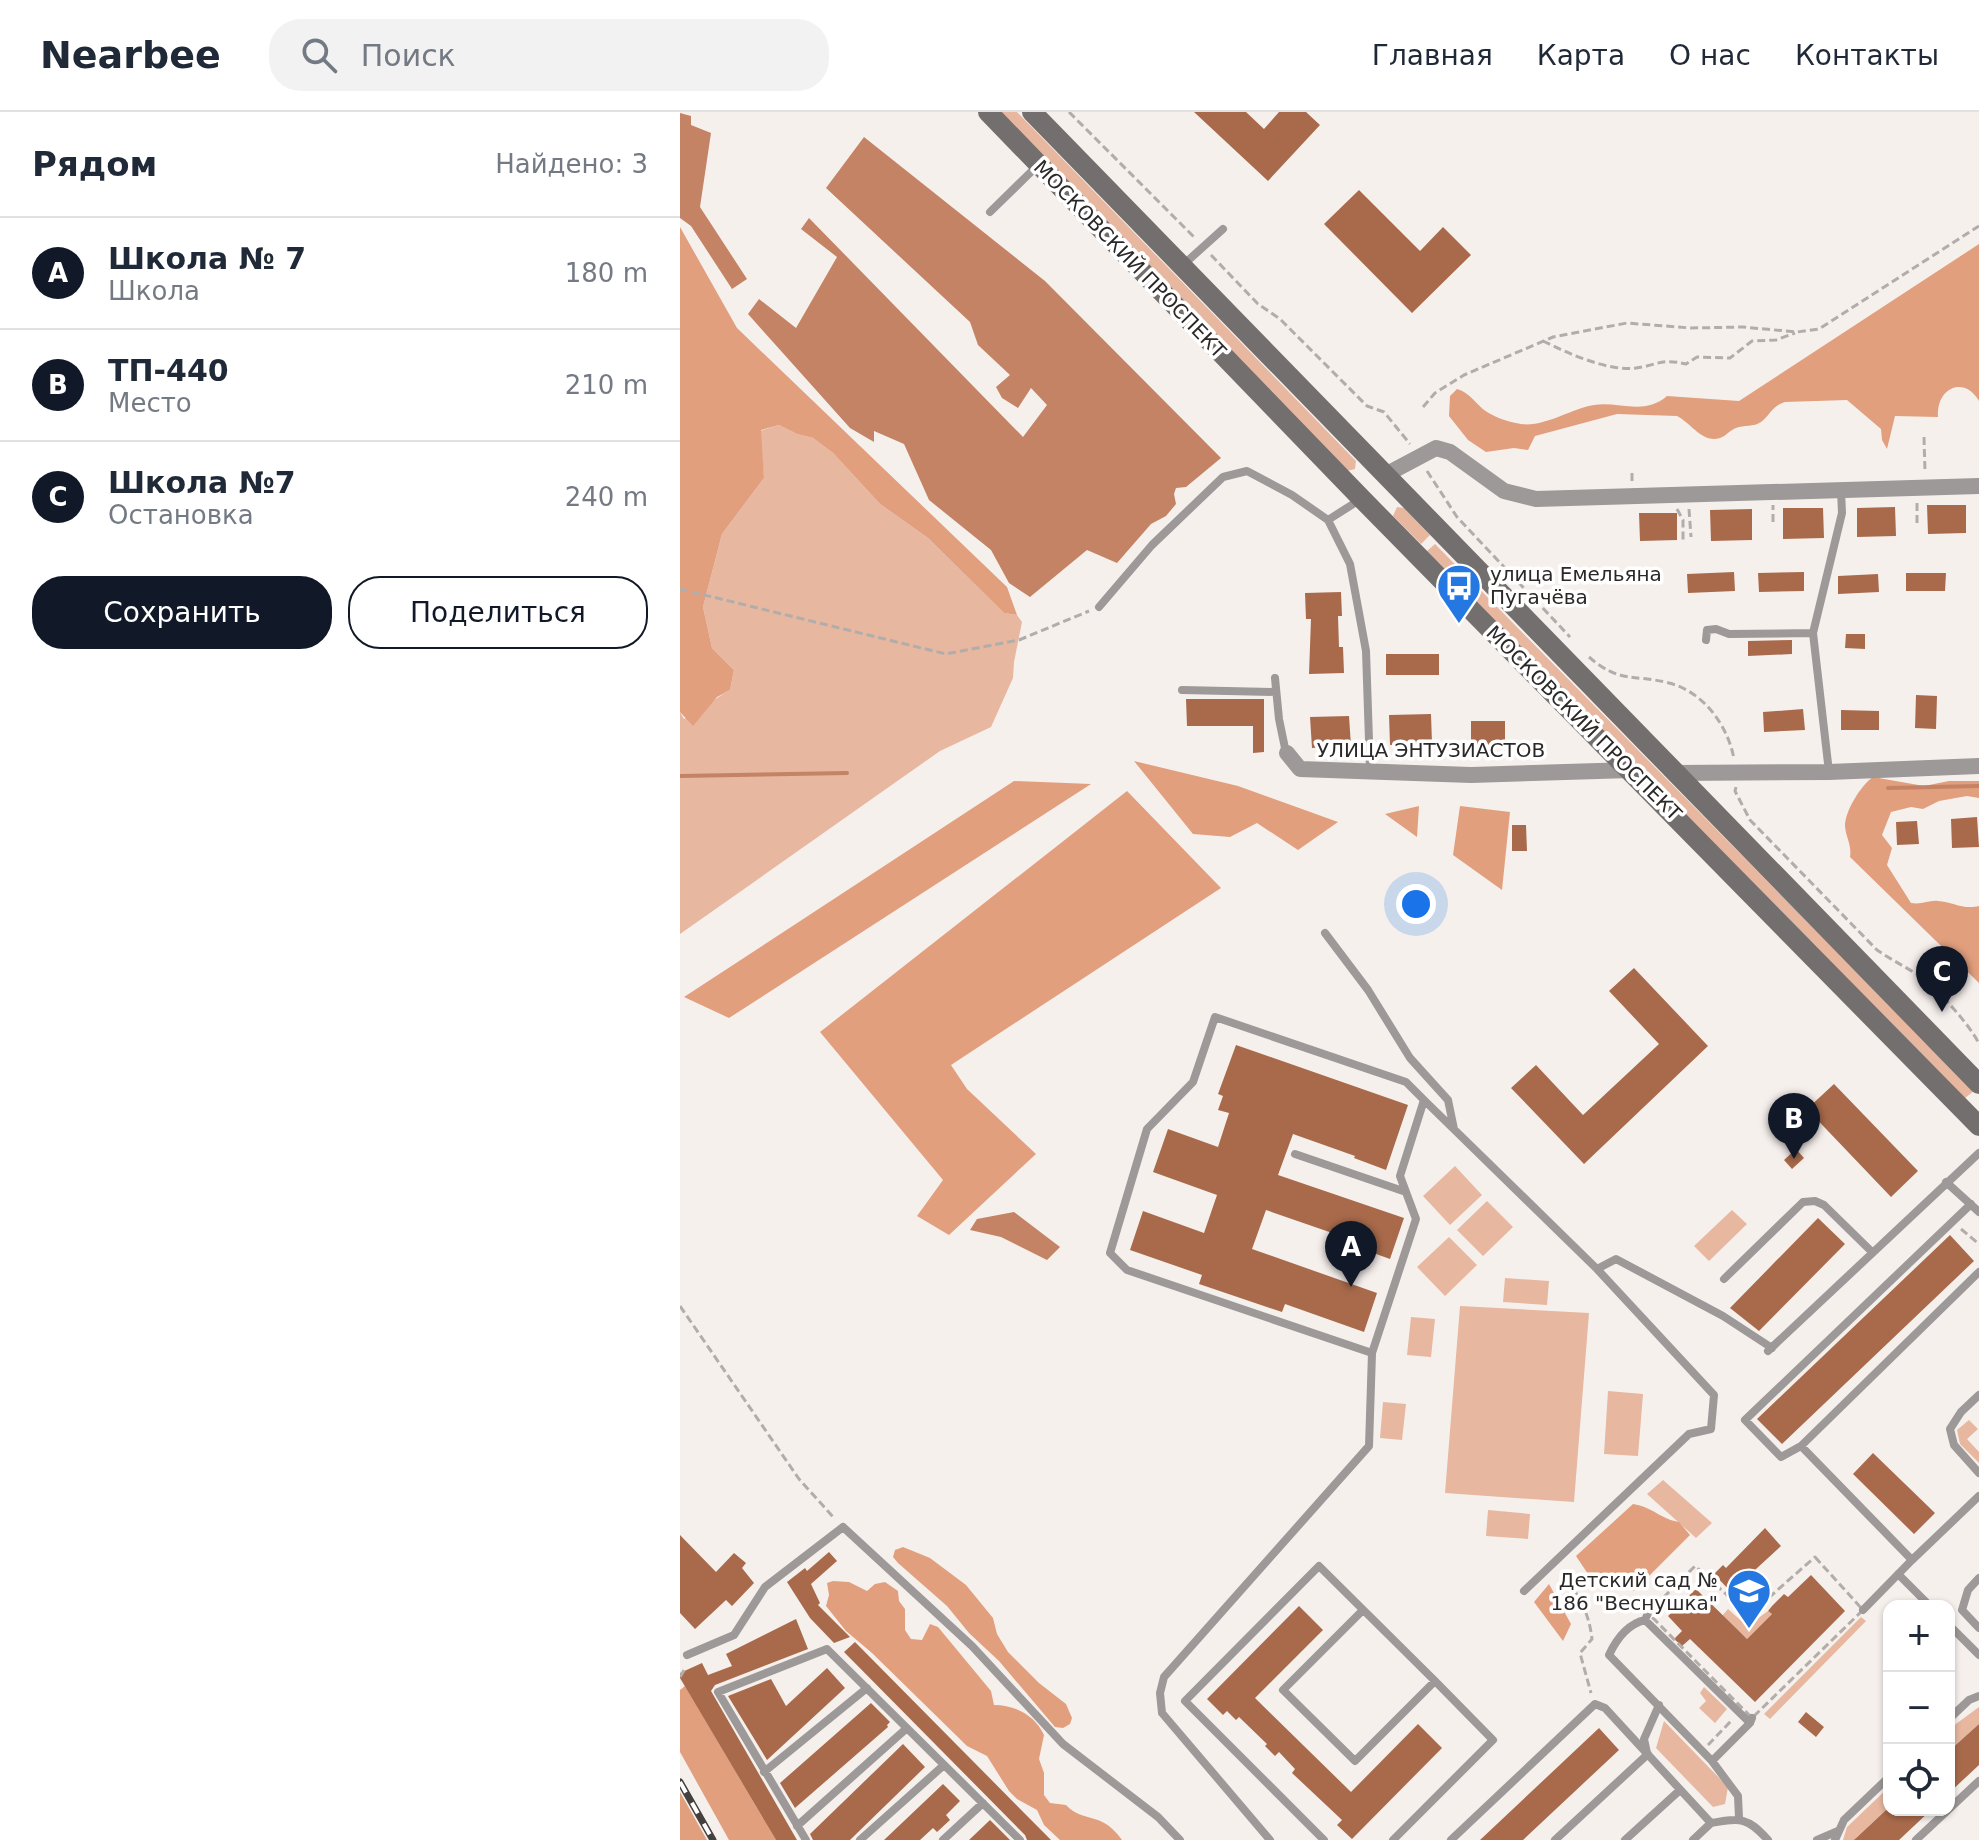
<!DOCTYPE html>
<html lang="ru">
<head>
<meta charset="utf-8">
<style>
  body { margin:0; font-family:"DejaVu Sans",sans-serif; background:#f2f2f3; color:#1f2937 }
  .controls { position:absolute; right:24px; bottom:24px; display:grid; overflow:hidden; border-radius:16px; box-shadow:0 2px 6px #0004 }
  .controls button { width:72px; height:72px; display:grid; place-items:center; padding:0; border:0; border-bottom:2px solid #e0e1e3; background:#fff; color:#1f2937; font:40px sans-serif }
  .you { position:absolute; left:736px; top:792px; width:28px; height:28px; margin:-20px; border:6px solid #fff; border-radius:50%; background:#1a73e8; box-shadow:0 0 0 12px #1a73e833 }
  .badge { display:grid; place-items:center; width:52px; height:52px; border-radius:50%; background:#111827; color:#fff; font-size:26px; font-weight:700 }
  .pin { position:absolute; translate:-50% -66px; filter:drop-shadow(0 2px 4px #0008) }
  .pin::after { content:''; position:absolute; top:42px; width:28px; height:24px; background:inherit; clip-path:polygon(0 0,100% 0,50% 100%) }
  .list { margin:0; padding:0; list-style:none }
  h2 { display:flex; justify-content:space-between; align-items:center; height:104px; margin:0; padding:0 32px; font-size:34px }
  h2 small { font-size:26px; font-weight:400; color:#747a83 }
  .list li { display:grid; grid-template-columns:52px 1fr auto; gap:24px; align-items:center; box-sizing:border-box; height:112px; padding:0 32px; border-top:2px solid #e0e1e3 }
  .list b { display:block; font-size:30px; white-space:nowrap }
  .list p { margin:0; font-size:26px; white-space:nowrap; color:#747a83 }
  .list em { font-size:26px; font-style:normal; color:#747a83 }
  .actions { display:flex; gap:16px; padding:24px 32px }
  .actions a { flex:1; padding:18px 0; border:2px solid #111827; border-radius:32px; text-align:center; font-size:28px; color:#111827 }
  .actions .main { background:#111827; color:#fff }
  .icon { flex:none; width:44px; height:44px; fill:none; stroke:currentColor; stroke-width:2; stroke-linecap:round; stroke-linejoin:round }
  .map { position:relative; flex:none; width:1299px; height:1728px; overflow:hidden }
  header { display:flex; align-items:center; gap:48px; box-sizing:border-box; height:112px; padding:0 40px; background:#fff; border-bottom:2px solid #e0e1e3 }
  header strong { font-size:38px }
  nav { display:flex; gap:44px; margin-inline-start:auto; font-size:28px }
  .search { width:560px; height:72px; background:#f2f2f3; display:flex; align-items:center; gap:20px; box-sizing:border-box; padding:0 28px; border-radius:32px; color:#747a83; font-size:30px }
  main { display:flex }
  aside { flex:1; background:#fff }
  .map>svg:first-child { display:block }
  .green { fill:#e7b7a0 }
  .forest { fill:#e19f7e }
  .water { fill:#c48364 }
  .lines { fill:none; stroke-linecap:round; stroke-linejoin:round }
  .stream { stroke:#c48364; stroke-width:4 }
  .building { fill:#a86a4b }
  .path { stroke:#b2adab; stroke-width:3; stroke-dasharray:8 4; stroke-linecap:butt }
  .lane { stroke:#9c9998; stroke-width:8 }
  .street { stroke:#9c9998; stroke-width:16 }
  .secondary { stroke:#736f6e; stroke-width:20 }
  .rail-casing { stroke:#43403f; stroke-width:7 }
  .rail { stroke:#fff; stroke-width:4; stroke-dasharray:12; stroke-linecap:butt }
  .labels { text-anchor:middle; dominant-baseline:central; stroke-width:7; stroke-linejoin:round; paint-order:stroke }
  .street-label { font-size:20px; fill:#2b2928; stroke:#fff }
  .poi-label { font-size:20px; fill:#2b2928; stroke:#fff; text-anchor:start }
</style>
</head>
<body>
<header>
<strong>Nearbee</strong>
<div class="search"><svg class="icon" aria-label="search" viewBox="0 0 24 24"><circle cx="10" cy="10" r="6"/><path d="M15 15l6 6"/></svg>Поиск</div>
<nav><a>Главная</a><a>Карта</a><a>О нас</a><a>Контакты</a></nav>
</header>
<main>
<aside>
<h2>Рядом<small>Найдено: 3</small></h2>
<ul class="list">
<li><span class="badge">A</span><div><b>Школа № 7</b><p>Школа</p></div><em>180 m</em></li>
<li><span class="badge">B</span><div><b>ТП-440</b><p>Место</p></div><em>210 m</em></li>
<li><span class="badge">C</span><div><b>Школа №7</b><p>Остановка</p></div><em>240 m</em></li>
</ul>
<div class="actions"><a class="main">Сохранить</a><a>Поделиться</a></div>
</aside>
<div class="map">
<svg width="1299" height="1728" viewBox="0 0 1299 1728">
  <rect width="100%" height="100%" fill="#f6f0ed"/>
  <path class="green" d="M318,0H337L676,349L675,357L667,359Z
    M99,313L117,322L133,326L153,341L200,392L248,426L324,501L337,503L342,510L334,550L333,566L311,615L260,639L0,822V600L4,607C22,599 33,587 50,578L54,558L32,536L23,495L42,422L84,366L80,319Z
    M717,395L724,396L750,423L741,432L713,404Z
    M755,432L1294,979L1285,986L747,439Z
    M775,1054L802,1083L770,1113L743,1084Z
    M807,1089L833,1115L803,1144L777,1118Z
    M1052,1098L1067,1112L1029,1149L1014,1134Z
    M769,1125L797,1153L765,1184L737,1155Z
    M825,1166L869,1169L867,1193L823,1190Z
    M780,1194L909,1201L894,1390L765,1381Z
    M731,1205L755,1207L751,1245L727,1243Z
    M928,1279L963,1282L958,1344L924,1342Z
    M703,1290L726,1292L722,1328L700,1326Z
    M1289,1308L1298,1317L1287,1327L1299,1340V1351L1280,1332L1277,1318Z
    M983,1368L1032,1411L1016,1426L967,1382Z
    M808,1398L850,1402L848,1427L806,1424Z
    M1048,1497L1067,1514L1088,1499L1092,1502L1067,1527L1042,1504Z
    M1181,1505L1186,1509L1090,1607L1084,1602Z
    M1024,1575L1047,1597L1035,1611L1019,1596L1026,1589L1020,1581Z
    M1299,1595V1612L1269,1639V1617Z
    M984,1609L1048,1675L1045,1692L1033,1695L976,1636Z
    M1209,1675V1695L1176,1726L1178,1728H1163L1167,1715Z"/>
  <path class="forest" d="M0,115L57,216L327,475L337,503L324,501L248,426L200,392L153,341L133,326L117,322L99,313L81,318L84,366L42,422L23,495L32,536L54,558L50,578L37,585L13,614L0,600Z
    M1299,132V289C1284,263 1256,276 1258,305L1215,304L1207,337L1202,328L1201,317L1167,288L1105,290C1092,294 1091,302 1081,310C1074,315 1064,313 1056,316C1050,318 1046,324 1040,326C1023,332 1011,311 997,304L937,302L855,324L848,338L834,336L806,340L788,328L769,304L770,284L777,277C791,281 795,292 807,300C815,305 826,309 836,311C861,318 889,297 914,293C939,289 964,304 987,284L1059,289Z
    M454,649L558,674L658,710L618,738L577,711L550,725L513,722Z
    M1193,665L1244,674L1269,669H1299V686L1287,684L1259,689L1243,697L1231,695L1211,700L1202,723L1212,736L1207,753L1231,791C1242,793 1249,788 1258,789C1273,790 1283,798 1299,794V871L1170,745C1172,733 1166,726 1165,714C1165,699 1181,673 1193,665Z
    M334,669L411,672L49,906L4,885Z
    M447,679L541,776L271,953L287,977L356,1042L269,1123L237,1104L263,1068L140,920Z
    M739,694L737,725L705,702Z
    M780,694L830,700L822,778L773,743Z
    M953,1392C973,1395 980,1407 999,1410L1010,1423L954,1479L908,1462L896,1444Z
    M223,1435L250,1446L286,1473L313,1506L317,1522L328,1540L359,1571L386,1592L392,1606L390,1612L383,1616L375,1615L319,1549L289,1521L267,1494L218,1451L213,1445L215,1438Z
    M153,1469L169,1470L187,1479L195,1472L205,1470L218,1479L219,1489L225,1497V1518L231,1527L242,1528L250,1512L258,1515L311,1579L314,1593C335,1593 355,1603 364,1623L359,1647L364,1661V1683L370,1691L386,1693C404,1712 421,1698 442,1728H380L364,1713L357,1698L337,1687L329,1679L307,1644L287,1634L192,1541L166,1519L146,1494L149,1483L147,1471Z
    M869,1472L891,1512L883,1529L854,1490Z
    M5,1574L96,1728H49L0,1640V1578Z
    M0,1680L27,1728H0Z"/>
  <path class="water" d="M0,1L11,4V13L31,21L20,95L67,167L52,177L11,114L0,106Z
    M184,25L365,169L541,346L506,375L496,376L494,382L496,392L486,404L471,412L437,451L407,438L350,485L329,471L311,438L249,388L224,332L194,319V330L170,316L68,202L79,187L116,216L157,145L121,117L129,106L343,325L367,293L351,276L338,296L322,286L316,275L330,263L298,233L290,210L146,76Z
    M334,1100L380,1135L367,1148L321,1125L290,1118L297,1107Z"/>
  <g class="lines">
    <path class="stream" d="M0,664L167,661
      M1208,676L1299,674"/>
  </g>
  <path class="building" d="M514,0H566L584,17L599,0H626L640,13L588,69Z
    M679,78L740,139L763,115L791,143L732,201L644,112Z
    M1247,393H1286V421L1248,422Z
    M1215,395L1216,424L1177,425V396Z
    M1103,396H1143L1144,426L1103,427Z
    M1072,397V428L1031,429L1030,398Z
    M959,401H997V428L960,429Z
    M1054,460L1055,479L1008,481L1007,462Z
    M1124,460V479L1079,480L1078,461Z
    M1226,461H1266L1265,479H1226Z
    M1198,462L1199,480L1158,482V464Z
    M661,480L662,504H658L659,535H663L664,561L629,562L631,507H626L625,481Z
    M1166,522H1185V537L1165,536Z
    M1112,528V542L1068,544V529Z
    M706,542H759V563H706Z
    M1236,583L1257,584L1256,617L1235,616Z
    M506,587H584V640L573,641V614H507Z
    M1123,597L1125,618L1084,620L1083,600Z
    M1161,598L1199,599V618H1161Z
    M751,602L752,631L710,633L709,603Z
    M669,604L671,634L632,636L630,605Z
    M791,609H825V634L791,635Z
    M1297,705L1299,735L1272,736L1271,707Z
    M1237,709L1239,732L1217,733L1216,710Z
    M832,713H846L847,739H832Z
    M954,856L1028,934L904,1052L831,976L856,953L903,1003L979,932L929,879Z
    M556,933L728,993L706,1058L674,1046L675,1044L613,1022L598,1063L724,1106L710,1147L685,1138L687,1133L586,1098L572,1137L697,1181L684,1220L605,1192L602,1200L519,1172L522,1163L450,1138L463,1099L524,1121L537,1083L473,1060L488,1017L538,1035L549,1001L538,998L543,984L538,982Z
    M1154,972L1238,1059L1211,1085L1127,997Z
    M1116,1037L1124,1046L1112,1057L1104,1048Z
    M1138,1106L1165,1132L1079,1219L1050,1196Z
    M1270,1123L1294,1149L1102,1332L1077,1307Z
    M1193,1341L1255,1401L1234,1422L1173,1362Z
    M1085,1416L1101,1434L1051,1480L1034,1462L1043,1453L1046,1456Z
    M0,1423L36,1460L54,1441L66,1451L62,1456L74,1471L52,1494L46,1488L15,1517L0,1501Z
    M149,1440L157,1449L131,1472L140,1491L138,1493L170,1525L154,1531L130,1506L107,1470L125,1456L127,1459Z
    M1131,1463L1165,1499L1075,1590L1010,1527L1002,1534L994,1527L1002,1519L988,1504L1016,1477L1067,1527L1092,1502L1088,1499L1092,1494L1104,1482L1108,1485Z
    M619,1494L643,1518L575,1586L671,1680L738,1612L762,1636L672,1727L657,1713L662,1708L612,1661L615,1657L599,1640L595,1644L585,1634L587,1632L559,1605L556,1608L547,1599L543,1603L527,1587Z
    M116,1507L128,1537L35,1573L31,1579L117,1728H96L0,1566V1561L22,1551L28,1563L52,1554L46,1542Z
    M175,1530L271,1627L371,1728H347L345,1723L164,1540Z
    M147,1556L165,1576L87,1648L48,1584L91,1567L106,1594Z
    M191,1591L210,1610L207,1613L208,1615L115,1696L100,1671Z
    M1126,1600L1144,1615L1136,1625L1118,1610Z
    M1299,1612V1653L1269,1681V1639Z
    M919,1616L939,1638L843,1728H800Z
    M223,1632L245,1655L170,1728H133L130,1722Z
    M263,1672L280,1689L266,1703L270,1708L257,1720L253,1716L240,1728H204Z
    M1206,1698H1251L1219,1728H1174Z
    M310,1708L330,1728H289Z"/>
  <g class="lines">
    <path class="path" d="M389,0L515,126
      M531,143L578,192L600,207L687,294L704,300L730,332
      M863,229C887,241 929,260 956,256C978,253 981,246 1006,252L1017,245L1050,246L1072,229L1096,228L1115,221
      M743,295L755,281L784,263L873,225L947,211L1011,216L1063,215L1117,220L1139,217L1299,114
      M1244,325L1245,360
      M747,359L777,405L890,525
      M952,369V359
      M1237,391V415
      M997,397L1003,408V430
      M1009,397L1011,425
      M1093,410V393
      M0,477L266,542L339,528L409,499
      M909,545C940,572 955,562 989,571C1024,580 1048,614 1054,647
      M1056,675L1055,679L1070,708L1197,838C1210,847 1222,853 1235,861C1252,870 1292,915 1299,932
      M1281,1117L1299,1132
      M0,1194L119,1367L155,1407
      M1135,1445L1183,1498L1072,1606L968,1501L1015,1454L1069,1503Z
      M881,1460C898,1481 909,1500 912,1527L900,1541L911,1581
      M0,1565L6,1555
      M1028,1633L1051,1609"/>
    <path class="lane" d="M310,100L358,53
      M503,153L543,117
      M648,408L681,387
      M419,495L472,433L543,365L567,359L612,383L648,408L670,452L686,539L690,658
      M1026,528L1027,518L1036,517L1049,522L1133,521
      M595,566L599,607L606,641
      M502,578L596,580
      M1149,660L1133,521L1162,401L1161,379
      M645,821L688,878L730,946L768,988L774,1017
      M744,988L917,1157L1034,1283L1031,1317L1009,1322L844,1479
      M615,1042L726,1080
      M1266,1070L1299,1100
      M1291,1092L1065,1308L1101,1345L1121,1334L1299,1160
      M917,1157L936,1147L1043,1204L1092,1236
      M1044,1167L1123,1090L1135,1089L1144,1093L1192,1140
      M1088,1239L1299,1041
      M1299,1283L1281,1300L1270,1317L1274,1333L1299,1361
      M1121,1334L1232,1448L1299,1384
      M1218,1462L1250,1494
      M1299,1466L1288,1478L1282,1498L1299,1516
      M683,1498L603,1578L675,1649L755,1569L813,1628L713,1728
      M1183,1498L1232,1448
      M968,1501L965,1508C948,1512 936,1528 929,1543L1032,1649L1070,1611L1072,1606
      M965,1508L1070,1611
      M1269,1513L1299,1543
      M7,1543L54,1523L85,1475L163,1415L292,1534L383,1632L478,1705L500,1728
      M1269,1607L1289,1588L1299,1584
      M967,1641L964,1627L979,1593
      M1032,1649L1058,1684L1059,1706
      M84,1660L187,1576
      M1269,1697L1299,1669
      M117,1714L227,1616
      M126,1728L38,1580L147,1537L340,1728
      M180,1728L264,1653
      M263,1728L303,1691
      M590,1728L482,1601L480,1581L484,1565L689,1334L692,1241L447,1158L430,1141L467,1017L513,970L535,905L726,970L744,988L720,1064L736,1107L692,1241
      M644,1728L505,1589L639,1454L755,1569
      M771,1728L915,1592L925,1596L1031,1711C1062,1706 1067,1705 1088,1728
      M875,1728L968,1642
      M945,1728L1000,1678
      M1013,1728L1031,1711
      M1137,1728L1158,1719
      M1155,1728L1164,1708L1209,1665
      M1236,1728L1268,1698"/>
    <path class="street" d="M707,362L756,336L770,340L824,379L856,387L1299,374
      M607,641L620,657L791,663L951,658
      M994,661L1149,660L1299,654"/>
    <path class="secondary" d="M308,0L682,387L1299,1014
      M352,0L1299,972"/>
    <g class="rail-casing">
      <path id="rail" d="M0,1670L33,1728"/>
    </g>
    <use href="#rail" class="rail"/>
  </g>
  <defs>
    <g id="bus-pin" transform="scale(2.3)"><path d="M0 17L-7.5 6A9.5 9.5 0 1 1 7.5 6Z" fill="#2578e2" stroke="#fff"/><path d="M-5-6H5V4H4V6H2V4H-2V6H-4V4H-5ZM-3.5-4V0h7V-4ZM-3.5 1.2v1.5H-2V1.2ZM2 1.2v1.5H3.5V1.2Z" fill="#fff"/></g>
    <g id="school-pin" transform="scale(2.3)"><path d="M0 17L-7.5 6A9.5 9.5 0 1 1 7.5 6Z" fill="#2578e2" stroke="#fff"/><path d="M0-5L7-2L0 1L-7-2ZM-4 1L0 2.5L4 1V4Q0 6-4 4Z" fill="#fff"/></g>
  </defs>
  <g fill-rule="evenodd">
    <use href="#bus-pin" x="779" y="474"/>
    <use href="#school-pin" x="1069" y="1479"/>
  </g>
  <g class="labels">
    <g class="street-label">
      <text transform="translate(450 147) rotate(46)">МОСКОВСКИЙ ПРОСПЕКТ</text>
      <text transform="translate(904 611) rotate(45)">МОСКОВСКИЙ ПРОСПЕКТ</text>
      <text x="751" y="638">УЛИЦА ЭНТУЗИАСТОВ</text>
    </g>
    <g class="poi-label">
      <text x="810" y="462">улица Емельяна<tspan x="810" dy="23">Пугачёва</tspan></text>
      <text x="1038" y="1468" text-anchor="end">Детский сад №<tspan x="1038" dy="23">186 "Веснушка"</tspan></text>
    </g>
  </g>
</svg>
<div class="controls">
<button>+</button>
<button>−</button>
<button><svg class="icon" aria-label="locate" viewBox="0 0 24 24"><circle cx="12" cy="12" r="6"/><path d="M12 2v4M12 18v4M2 12h4M18 12h4"/></svg></button>
</div>
<div class="you"></div>
<div class="pin badge" style="left:671px;top:1175px">A</div>
<div class="pin badge" style="left:1114px;top:1047px">B</div>
<div class="pin badge" style="left:1262px;top:900px">C</div>
</div>
</main>
</body>
</html>
